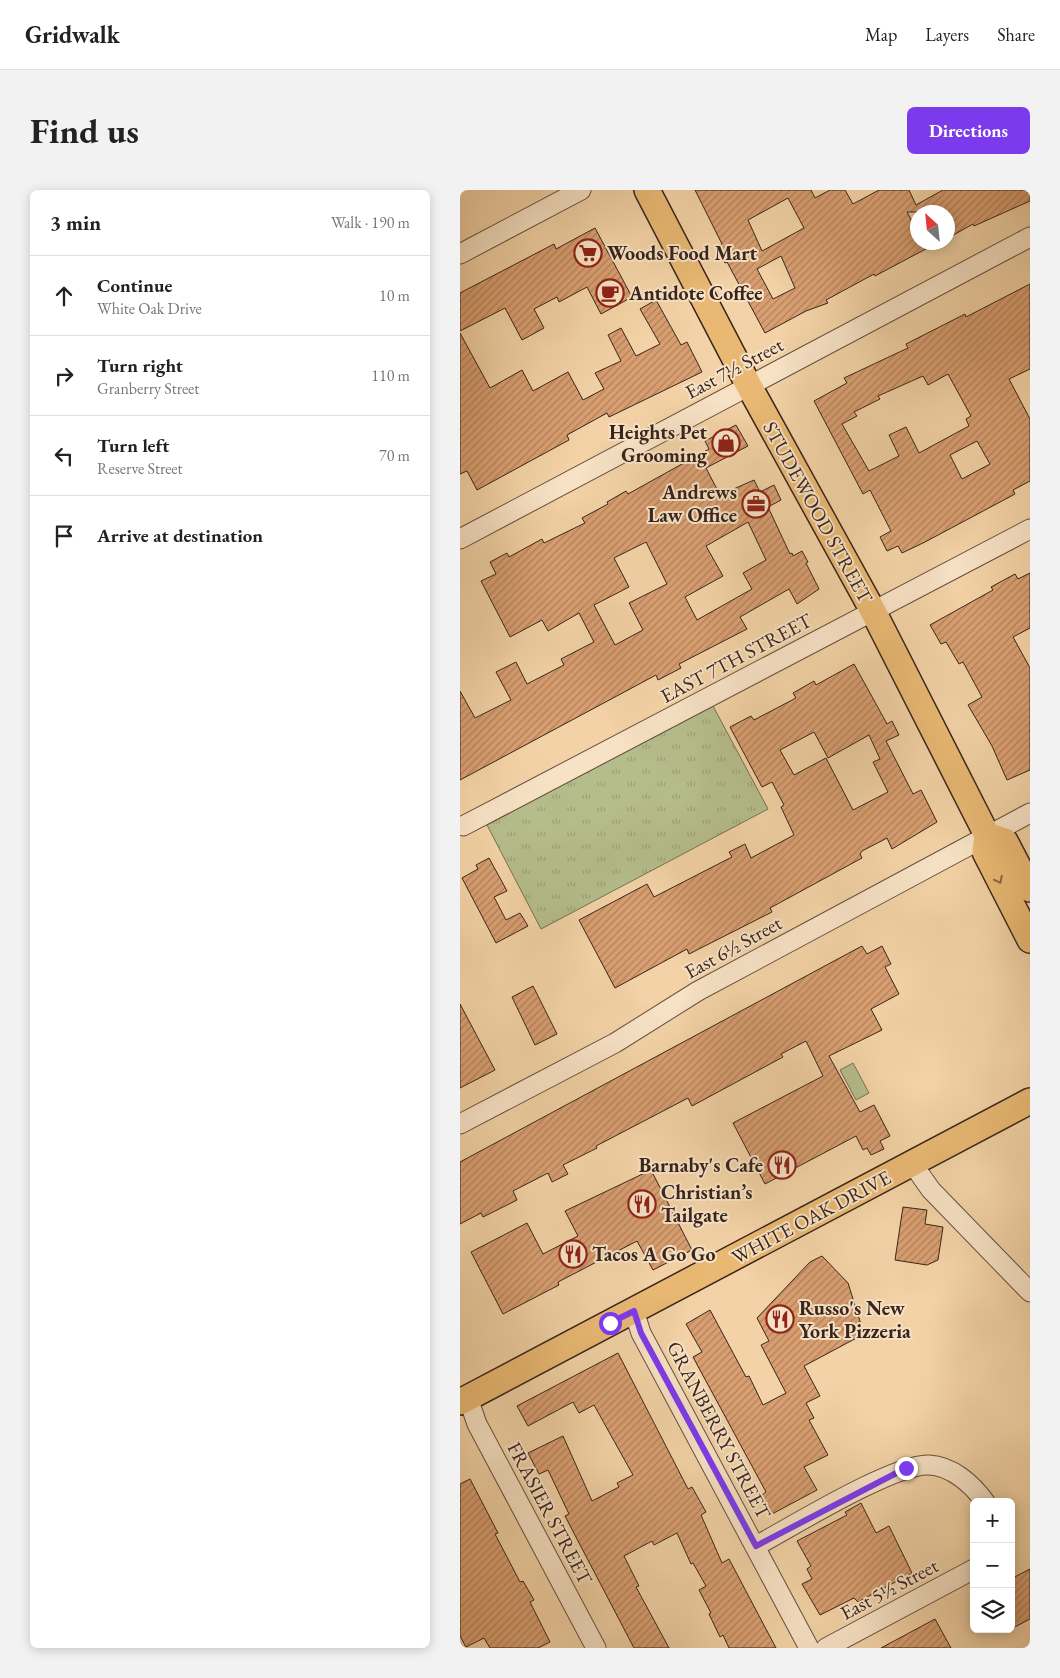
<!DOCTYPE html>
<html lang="en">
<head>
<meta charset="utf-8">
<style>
  body { margin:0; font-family:"EB Garamond",serif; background:#f2f2f2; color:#222 }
  .controls { position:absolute; right:15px; bottom:15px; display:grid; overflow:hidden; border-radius:8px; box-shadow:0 2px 12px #0003 }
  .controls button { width:45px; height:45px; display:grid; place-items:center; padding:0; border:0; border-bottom:1px solid #e0e0e0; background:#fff; color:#222; font:25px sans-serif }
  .compass { position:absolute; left:450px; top:15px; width:45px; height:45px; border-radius:50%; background:#fff; box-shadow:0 2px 12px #0003; rotate:333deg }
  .stop { position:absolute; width:15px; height:15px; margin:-11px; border:4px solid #7c3aed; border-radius:50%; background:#fff }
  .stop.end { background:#7c3aed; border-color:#fff; box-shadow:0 1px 5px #0008 }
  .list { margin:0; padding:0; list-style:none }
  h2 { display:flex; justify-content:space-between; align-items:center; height:65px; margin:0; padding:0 20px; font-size:21px }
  h2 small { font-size:16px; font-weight:400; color:#767676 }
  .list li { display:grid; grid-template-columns:32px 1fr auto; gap:15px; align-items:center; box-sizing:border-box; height:80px; padding:0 20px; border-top:1px solid #e0e0e0 }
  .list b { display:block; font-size:19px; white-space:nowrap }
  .list p { margin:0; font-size:16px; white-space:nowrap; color:#767676 }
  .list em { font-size:16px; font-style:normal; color:#767676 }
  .icon { flex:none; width:28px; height:28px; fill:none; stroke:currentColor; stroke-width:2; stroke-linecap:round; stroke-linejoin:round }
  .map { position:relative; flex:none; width:570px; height:1458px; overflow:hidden; border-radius:8px }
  header { display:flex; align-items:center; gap:30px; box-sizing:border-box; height:70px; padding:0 25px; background:#fff; border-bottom:1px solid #e0e0e0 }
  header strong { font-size:24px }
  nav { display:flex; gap:28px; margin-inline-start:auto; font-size:18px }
  .intro { display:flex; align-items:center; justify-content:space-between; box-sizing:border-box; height:120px; padding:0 30px }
  h1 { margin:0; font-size:35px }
  .button { padding:12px 22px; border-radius:8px; background:#7c3aed; color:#fff; font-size:18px; font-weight:700 }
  main { display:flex; gap:30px; padding:0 30px }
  aside { flex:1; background:#fff; border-radius:8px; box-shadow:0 2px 12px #0003 }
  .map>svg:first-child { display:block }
  .grass { fill:url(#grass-tufts); stroke:#767054 }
  .pitch { fill:#b5bd8b; stroke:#767054 }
  .building { fill:url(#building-hatch); stroke:#38241d; fill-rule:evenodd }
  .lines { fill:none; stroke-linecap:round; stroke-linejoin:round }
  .minor-casing { stroke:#66503f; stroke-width:21 }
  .major-casing { stroke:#38241d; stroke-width:28 }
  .minor { stroke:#f7e2c5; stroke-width:19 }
  .major { stroke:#e9b973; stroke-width:25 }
  .oneway { stroke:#886744 }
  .route { stroke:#7c3aed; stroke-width:6 }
  .labels { text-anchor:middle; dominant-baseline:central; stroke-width:4; stroke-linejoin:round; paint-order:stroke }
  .poi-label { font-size:20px; font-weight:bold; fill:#38241d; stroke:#f7e2c5; text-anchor:start }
  .street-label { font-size:20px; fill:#38241d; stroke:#f7e2c5 }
</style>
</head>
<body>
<header>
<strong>Gridwalk</strong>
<nav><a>Map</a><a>Layers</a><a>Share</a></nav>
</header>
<div class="intro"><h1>Find us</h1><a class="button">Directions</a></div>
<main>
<aside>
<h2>3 min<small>Walk · 190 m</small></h2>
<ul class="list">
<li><svg class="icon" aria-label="ahead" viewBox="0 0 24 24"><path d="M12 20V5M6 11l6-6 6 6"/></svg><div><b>Continue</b><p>White Oak Drive</p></div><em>10 m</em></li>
<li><svg class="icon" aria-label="right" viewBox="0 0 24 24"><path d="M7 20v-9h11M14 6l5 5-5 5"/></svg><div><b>Turn right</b><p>Granberry Street</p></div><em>110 m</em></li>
<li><svg class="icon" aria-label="left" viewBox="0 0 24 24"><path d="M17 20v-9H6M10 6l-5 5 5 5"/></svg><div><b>Turn left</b><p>Reserve Street</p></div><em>70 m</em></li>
<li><svg class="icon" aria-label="arrive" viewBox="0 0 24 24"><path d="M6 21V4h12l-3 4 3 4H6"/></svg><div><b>Arrive at destination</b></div></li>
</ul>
</aside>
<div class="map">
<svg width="570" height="1458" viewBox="0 0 570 1458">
  <defs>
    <pattern id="grass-tufts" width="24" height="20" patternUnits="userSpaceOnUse" patternTransform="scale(1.25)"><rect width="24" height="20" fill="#b5bd8b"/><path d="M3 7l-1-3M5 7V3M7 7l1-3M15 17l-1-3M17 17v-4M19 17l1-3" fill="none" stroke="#9ca278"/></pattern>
    <pattern id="building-hatch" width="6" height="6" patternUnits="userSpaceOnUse" patternTransform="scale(1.25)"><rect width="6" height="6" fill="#d99f71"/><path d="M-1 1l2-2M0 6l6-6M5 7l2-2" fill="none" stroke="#b1815c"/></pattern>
  </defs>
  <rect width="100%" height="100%" fill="#f2d2a6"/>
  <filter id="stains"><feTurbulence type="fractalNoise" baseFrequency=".004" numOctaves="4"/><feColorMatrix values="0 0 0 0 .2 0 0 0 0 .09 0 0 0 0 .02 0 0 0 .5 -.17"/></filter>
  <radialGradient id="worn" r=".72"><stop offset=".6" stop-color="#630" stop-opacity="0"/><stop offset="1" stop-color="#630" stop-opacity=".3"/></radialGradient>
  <path class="grass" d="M253,516L308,619L81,739L27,635Z"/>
  <path class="pitch" d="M393,873L409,903L396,910L380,880Z"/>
  <path class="building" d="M235,0H351L355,8L370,0H385L393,14L419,0H449L456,15L483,0H570V11L514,36L513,34L488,48V22H447L458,43V52H479L415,86L414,84L366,110L368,113L346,121L305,143L267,72L265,73L257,56L262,54ZM328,8L344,38L302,61L288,30ZM321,66L335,98L313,109L297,79Z
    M135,38L172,107L141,124L127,97L99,112L97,107L74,119L84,138L62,150L45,118L0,141V103L94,54L96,59Z
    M570,94V179L549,189L570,229V291L553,300L555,304L465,352L442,363L438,356L427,361L420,347L431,341L410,300L403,304L354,211L387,193L384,188L448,158L446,154L505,124L506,127ZM488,184L511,226L506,229L509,236L459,263L446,237L429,245L439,266L409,281L382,234L397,226L394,222L420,209L418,206L463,186L468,195ZM517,251L530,274L502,289L490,265Z
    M196,110L221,155L227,152L242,182L149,227L147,223L107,245L109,250L17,300L7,281L0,284V143L30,198L62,180L73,201L108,182L123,210L144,199L135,183L161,171L148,145L161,138L176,166L200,154L180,119Z
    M276,235L288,256L246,278L260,305L294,290L300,302L314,295L321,310L308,317L330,364L332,363L333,366L342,361L348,372L346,373L359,399L337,414L329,399L280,427L287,439L219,474L221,478L198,490L196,485L0,590V501L15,528L51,510L36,482L56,472L67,494L104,475L101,469L134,452L119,423L88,441L82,430L50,447L21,391L36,384L30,372L47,363L49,367L82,349L84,353L125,333L122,328L148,314L147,312L166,301L168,304L249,259L245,251ZM288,332L306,370L283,383L292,399L237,430L225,407L263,386L246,356ZM186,352L207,394L169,413L183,440L155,455L134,415L169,397L154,368Z
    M570,383V438L553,447L570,478V580L547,590L532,556L508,515L522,507L503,472L499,474L486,452L481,454L470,435L533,400L531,397L555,384L558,389Z
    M394,474L427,534L432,531L439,545L426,551L453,604L461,600L477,632L432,659L427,648L402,661L400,664L402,668L310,718L312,722L229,764L227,759L155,798L119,730L187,694L194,707L272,667L269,662L285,654L291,668L334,645L321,617L324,615L312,592L302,597L270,537L291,526L294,530L336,508L333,503L354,491L356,495ZM354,542L368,568L409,545L420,569L413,572L428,602L393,620L366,568L334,585L320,560Z
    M29,668L47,701L34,707L46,730L60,723L68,736L36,753L2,688L18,679L16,675Z
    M402,756L407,764L422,756L431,774L425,777L439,804L411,819L422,840L369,866L400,922L414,915L430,946L420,951L424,959L411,965L407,958L403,960L396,946L305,994L273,933L363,886L346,851L321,864L323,867L232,916L228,908L136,956L137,958L103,975L108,984L92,992L88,983L53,1001L57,1010L23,1027L21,1023L0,1034V972Z
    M73,796L97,844L75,855L52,807Z
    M0,814L35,880L0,898Z
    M191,980L232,1060L193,1080L177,1051L98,1092L99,1095L43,1124L11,1062L67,1033L83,1064L118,1046L105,1021Z
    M443,1017L467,1020L465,1034L483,1037L478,1070L467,1075L435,1070Z
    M362,1066L388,1093L404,1144L344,1176L360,1206L346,1213L354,1228L349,1230L368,1265L344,1277L357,1300L312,1324L302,1305L306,1302L233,1167L242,1162L226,1134L250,1120L286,1187L289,1186L303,1215L326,1203L301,1155L309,1151L297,1128L350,1072Z
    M158,1163L228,1299L232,1297L246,1322L241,1325L262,1373L269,1369L316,1458H269L263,1445L260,1447L249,1424L251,1423L239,1400L246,1396L233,1373L231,1374L217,1343L194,1355L192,1351L164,1366L179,1396L176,1397L209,1458H174L105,1326L109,1324L88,1280L79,1284L68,1263L103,1246L132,1311L159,1297L157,1293L173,1285L134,1215L119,1223L113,1212L68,1236L57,1216Z
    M10,1289L38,1343L35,1344L60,1392L63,1391L74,1410L70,1412L90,1452L78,1458H30L24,1448L6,1457L0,1446V1294Z
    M401,1313L416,1343L429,1336L452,1383L398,1412L394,1408L360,1425L342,1394L352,1389L347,1379L351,1376L337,1351L387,1325L385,1322Z
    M570,1379V1429L551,1439V1389Z
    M475,1429L491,1458H421Z"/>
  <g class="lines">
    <g class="minor-casing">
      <path id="minor" d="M0,64L121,0
        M0,349L570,47
        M3,636L570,339
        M0,934L155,853L238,801L570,623
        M452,973L471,1000L570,1102
        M174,1121L181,1143L349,1458
        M8,1208L17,1234L136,1458
        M296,1356C331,1337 435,1273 469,1275C492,1276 512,1294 525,1312
        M366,1458L514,1379"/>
    </g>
    <g class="major-casing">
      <path id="major" d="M187,0L289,196L413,421L527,645L525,662L570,750
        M527,645L545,651L570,699
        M0,1212L570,911"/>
    </g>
    <use href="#minor" class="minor"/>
    <use href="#major" class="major"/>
  </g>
  <defs><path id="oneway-chevron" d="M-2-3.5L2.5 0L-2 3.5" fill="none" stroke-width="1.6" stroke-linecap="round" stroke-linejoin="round" transform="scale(1.25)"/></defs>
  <use class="oneway" href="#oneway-chevron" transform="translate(539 690) rotate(63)"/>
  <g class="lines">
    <path class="route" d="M150,1133L174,1121L181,1143L296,1356L446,1278"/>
  </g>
  <defs>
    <g id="supermarket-ring" transform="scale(1.4375)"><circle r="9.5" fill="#f7e2c5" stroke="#8f2418" stroke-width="1.5"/><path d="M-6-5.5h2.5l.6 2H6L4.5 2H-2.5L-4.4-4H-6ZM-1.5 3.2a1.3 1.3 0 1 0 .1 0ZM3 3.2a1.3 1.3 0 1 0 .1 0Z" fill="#8f2418"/></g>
    <g id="cafe-ring" transform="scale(1.4375)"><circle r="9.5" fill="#f7e2c5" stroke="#8f2418" stroke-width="1.5"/><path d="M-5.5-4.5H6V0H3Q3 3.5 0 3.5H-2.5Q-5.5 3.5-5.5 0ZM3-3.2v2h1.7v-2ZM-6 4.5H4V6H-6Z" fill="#8f2418"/></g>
    <g id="shop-ring" transform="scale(1.4375)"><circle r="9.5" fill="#f7e2c5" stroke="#8f2418" stroke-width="1.5"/><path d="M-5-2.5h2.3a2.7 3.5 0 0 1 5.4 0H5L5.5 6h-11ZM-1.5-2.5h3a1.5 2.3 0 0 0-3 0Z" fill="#8f2418"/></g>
    <g id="office-ring" transform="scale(1.4375)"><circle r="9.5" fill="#f7e2c5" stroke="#8f2418" stroke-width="1.5"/><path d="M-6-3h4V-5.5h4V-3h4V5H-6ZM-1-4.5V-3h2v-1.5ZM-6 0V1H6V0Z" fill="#8f2418"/></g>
    <g id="restaurant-ring" transform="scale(1.4375)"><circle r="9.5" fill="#f7e2c5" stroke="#8f2418" stroke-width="1.5"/><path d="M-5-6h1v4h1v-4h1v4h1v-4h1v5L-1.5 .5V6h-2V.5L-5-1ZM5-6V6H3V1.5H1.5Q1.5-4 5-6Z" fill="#8f2418"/></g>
  </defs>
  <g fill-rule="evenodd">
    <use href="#supermarket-ring" x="128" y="63"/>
    <use href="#cafe-ring" x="150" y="103"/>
    <use href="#shop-ring" x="266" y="253"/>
    <use href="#office-ring" x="296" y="314"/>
    <use href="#restaurant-ring" x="322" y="975"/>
    <use href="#restaurant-ring" x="182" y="1014"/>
    <use href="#restaurant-ring" x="113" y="1064"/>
    <use href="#restaurant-ring" x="320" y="1129"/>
  </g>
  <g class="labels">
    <g class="poi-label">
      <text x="147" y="63">Woods Food Mart</text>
      <text x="169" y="103">Antidote Coffee</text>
      <text x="247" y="242" text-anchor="end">Heights Pet<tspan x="247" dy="23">Grooming</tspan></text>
      <text x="277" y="302" text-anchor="end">Andrews<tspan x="277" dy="23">Law Office</tspan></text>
      <text x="303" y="975" text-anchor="end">Barnaby's Cafe</text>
      <text x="201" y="1002">Christian’s<tspan x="201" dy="23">Tailgate</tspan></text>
      <text x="132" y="1064">Tacos A Go Go</text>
      <text x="339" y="1118">Russo's New<tspan x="339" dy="23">York Pizzeria</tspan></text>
    </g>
    <g class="street-label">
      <text transform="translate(274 178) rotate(-28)">East 7½ Street</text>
      <text transform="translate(358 322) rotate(61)">STUDEWOOD STREET</text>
      <text transform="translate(276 468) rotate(-28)">EAST 7TH STREET</text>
      <text transform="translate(273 757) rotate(-29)">East 6½ Street</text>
      <text transform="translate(351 1027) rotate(-28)">WHITE OAK DRIVE</text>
      <text transform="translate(259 1240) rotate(62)">GRANBERRY STREET</text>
      <text transform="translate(90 1323) rotate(62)">FRASIER STREET</text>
      <text transform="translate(429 1399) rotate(-28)">East 5½ Street</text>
    </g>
  </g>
  <rect width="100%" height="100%" filter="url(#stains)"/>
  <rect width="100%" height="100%" fill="url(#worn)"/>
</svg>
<div class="controls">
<button>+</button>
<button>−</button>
<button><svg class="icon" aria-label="layers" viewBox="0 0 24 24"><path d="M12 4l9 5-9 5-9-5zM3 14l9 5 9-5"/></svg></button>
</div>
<svg class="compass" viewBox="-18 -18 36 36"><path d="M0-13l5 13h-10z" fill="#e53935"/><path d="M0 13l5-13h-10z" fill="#767676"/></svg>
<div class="stop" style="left:150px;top:1133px"></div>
<div class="stop end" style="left:446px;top:1278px"></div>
</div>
</main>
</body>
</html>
